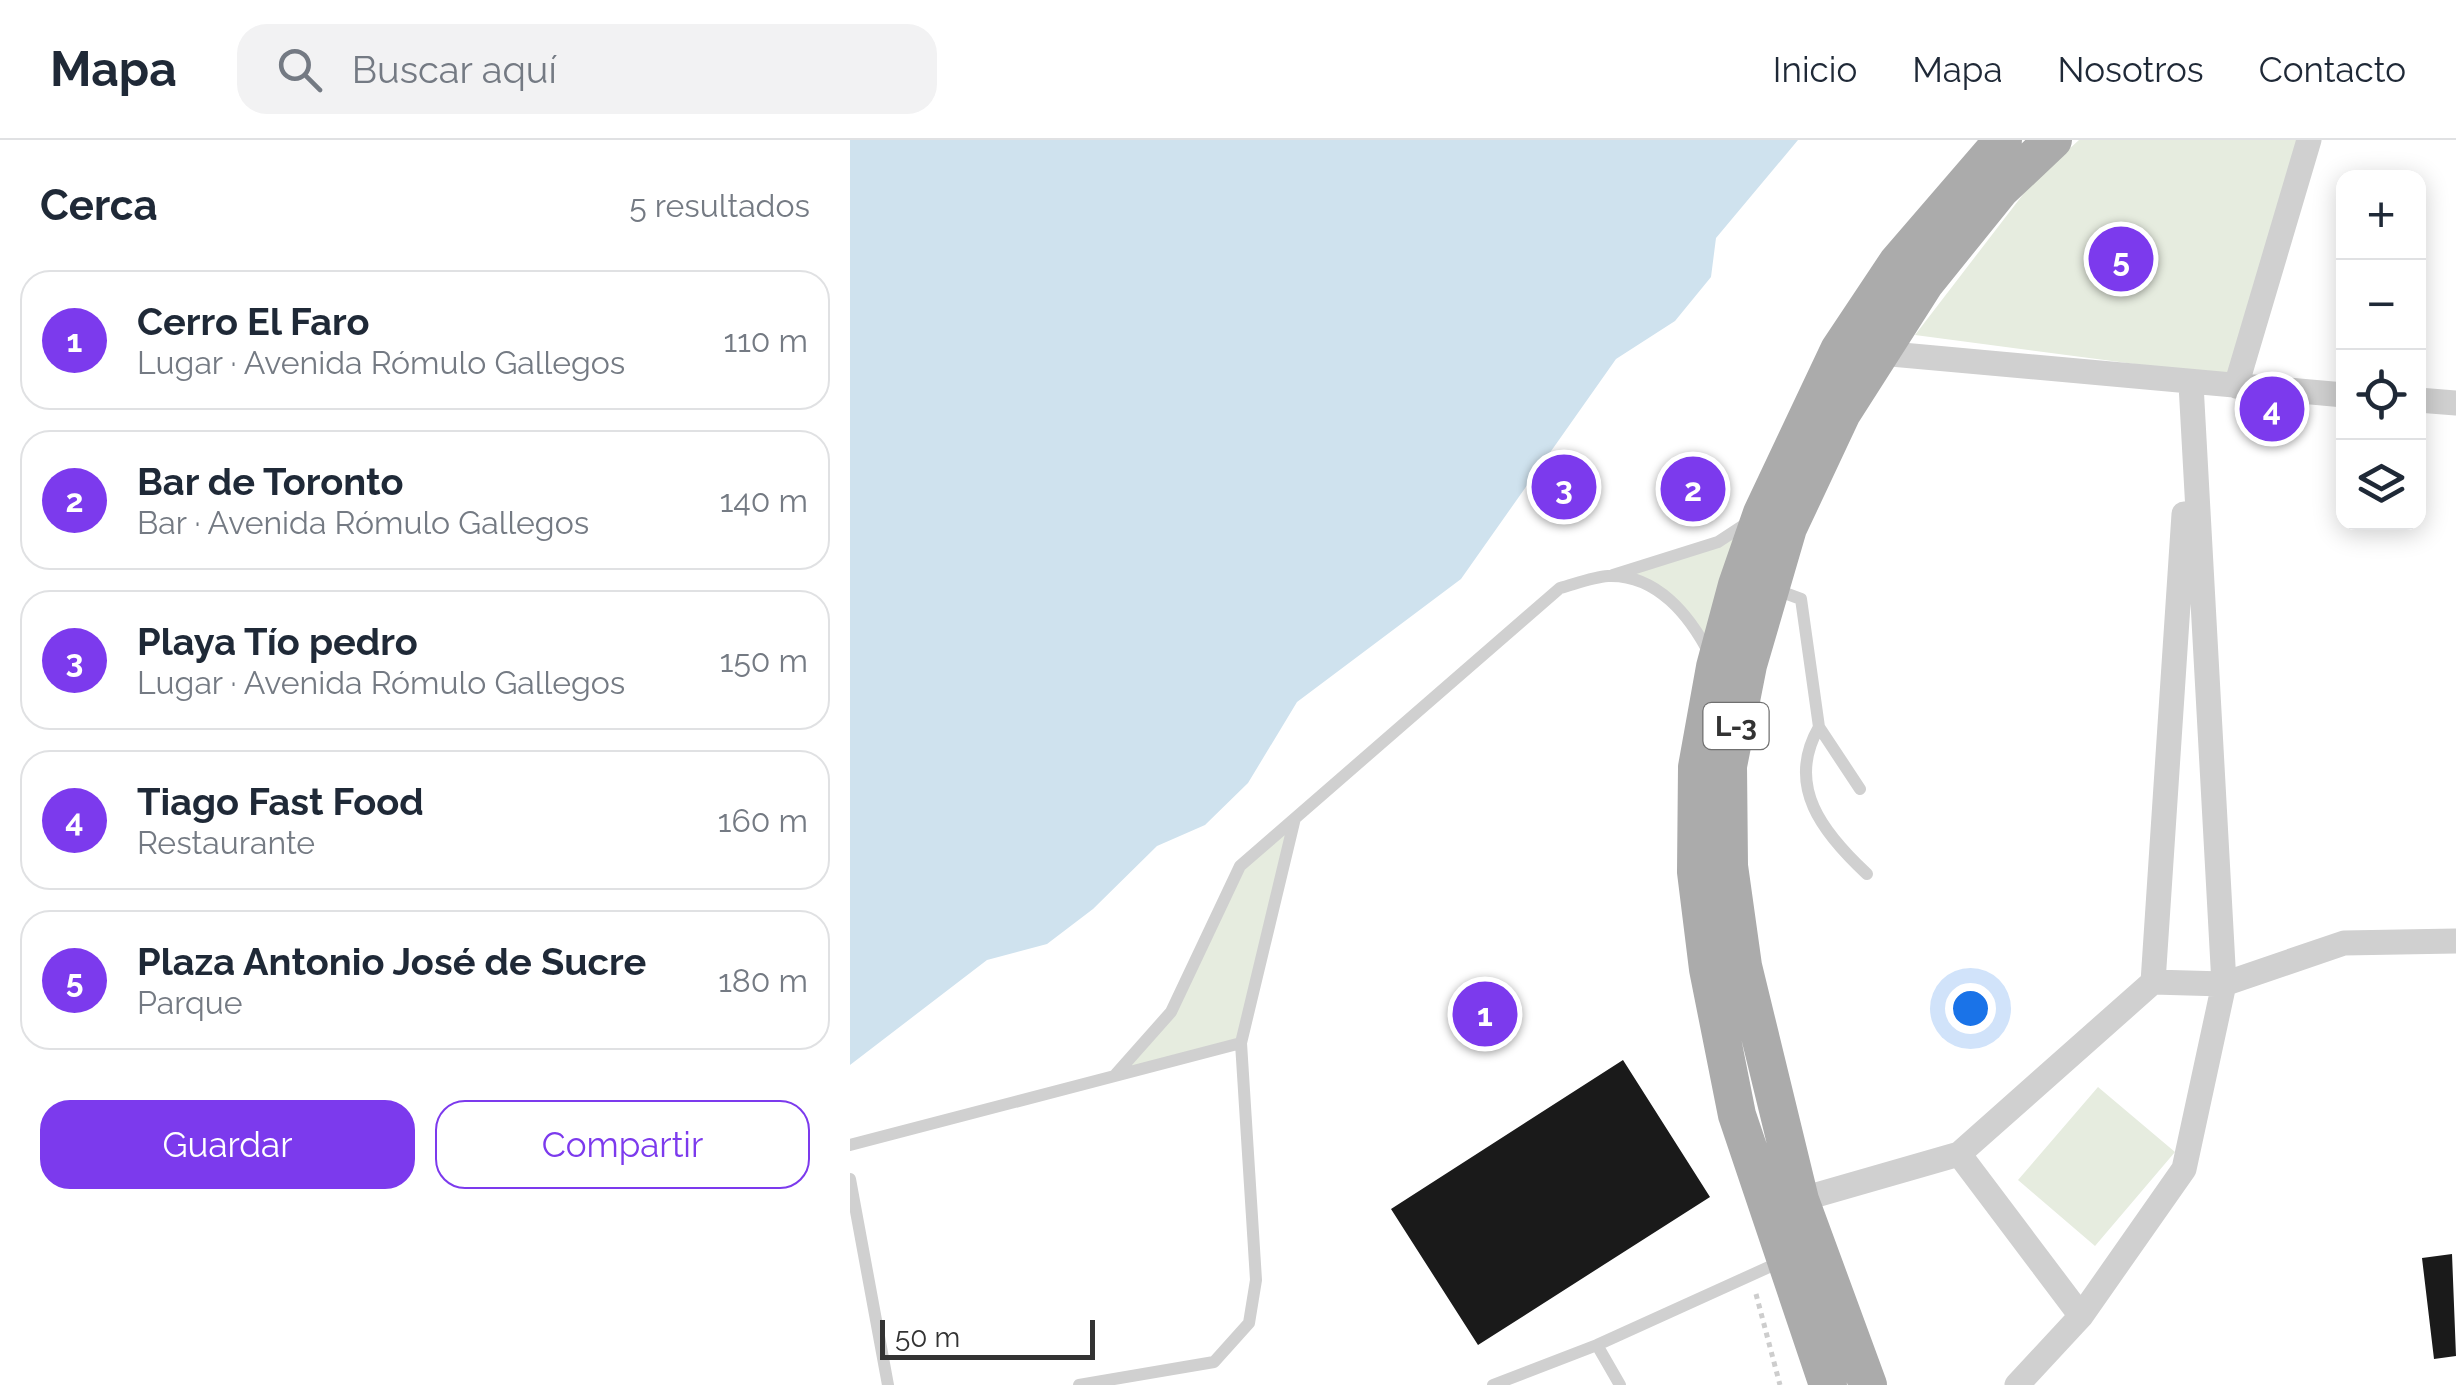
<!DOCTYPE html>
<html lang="es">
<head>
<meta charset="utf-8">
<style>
  body { margin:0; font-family:Raleway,sans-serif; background:#f2f2f3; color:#1f2937 }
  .controls { position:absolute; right:30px; top:30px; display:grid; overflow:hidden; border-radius:20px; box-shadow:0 5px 25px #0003 }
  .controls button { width:90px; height:90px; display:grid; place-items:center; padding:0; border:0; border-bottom:2px solid #e0e1e3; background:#fff; color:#1f2937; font:50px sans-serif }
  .scale { position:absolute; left:30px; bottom:25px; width:215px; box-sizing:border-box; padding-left:10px; border:5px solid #333; border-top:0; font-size:28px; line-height:35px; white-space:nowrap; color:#333; -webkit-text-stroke:8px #fff; paint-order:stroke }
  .you { position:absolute; left:1120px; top:868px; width:35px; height:35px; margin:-25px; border:8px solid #fff; border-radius:50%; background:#1a73e8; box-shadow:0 0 0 15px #1a73e833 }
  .badge { display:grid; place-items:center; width:65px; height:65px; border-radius:50%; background:#7c3aed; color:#fff; font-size:32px; font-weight:700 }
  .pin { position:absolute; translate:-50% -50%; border:5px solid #fff; box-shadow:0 2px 10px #0006 }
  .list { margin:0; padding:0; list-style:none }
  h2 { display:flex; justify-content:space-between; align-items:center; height:130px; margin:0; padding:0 40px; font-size:42px }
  h2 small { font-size:32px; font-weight:400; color:#747a83 }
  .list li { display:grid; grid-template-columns:65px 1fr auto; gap:30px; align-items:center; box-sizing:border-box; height:140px; margin:0 20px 20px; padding:0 20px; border:2px solid #e0e1e3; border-radius:30px }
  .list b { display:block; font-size:38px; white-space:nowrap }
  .list p { margin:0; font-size:32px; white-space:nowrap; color:#747a83 }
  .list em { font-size:32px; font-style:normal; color:#747a83 }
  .actions { display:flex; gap:20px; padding:30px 40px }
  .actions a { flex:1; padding:22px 0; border:2px solid #7c3aed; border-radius:30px; text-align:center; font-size:35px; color:#7c3aed }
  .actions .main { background:#7c3aed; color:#fff }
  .icon { flex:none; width:55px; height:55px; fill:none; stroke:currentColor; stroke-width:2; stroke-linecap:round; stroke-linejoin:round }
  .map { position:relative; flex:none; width:1606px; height:1245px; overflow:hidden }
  header { display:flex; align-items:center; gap:60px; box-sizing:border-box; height:140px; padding:0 50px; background:#fff; border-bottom:2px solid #e0e1e3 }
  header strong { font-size:48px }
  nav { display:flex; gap:55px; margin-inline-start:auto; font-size:35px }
  .search { width:700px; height:90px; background:#f2f2f3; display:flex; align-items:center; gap:25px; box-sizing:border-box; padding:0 35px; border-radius:30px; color:#747a83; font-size:38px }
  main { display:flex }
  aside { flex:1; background:#fff }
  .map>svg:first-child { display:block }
  .green { fill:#e6ecdf }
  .water { fill:#cfe2ee }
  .building { fill:#1a1a1a }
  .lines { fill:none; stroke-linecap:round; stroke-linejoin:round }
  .path { stroke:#cdcdcd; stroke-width:5; stroke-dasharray:5 5; stroke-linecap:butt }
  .lane { stroke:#d0d0d0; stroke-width:12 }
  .street { stroke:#d0d0d0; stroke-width:25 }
  .primary { stroke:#ababab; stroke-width:38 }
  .labels { text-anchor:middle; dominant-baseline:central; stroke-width:10; stroke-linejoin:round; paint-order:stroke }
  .shield { fill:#fff; stroke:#707070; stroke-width:2.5 }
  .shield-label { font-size:28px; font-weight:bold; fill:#333 }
</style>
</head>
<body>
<header>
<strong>Mapa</strong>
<div class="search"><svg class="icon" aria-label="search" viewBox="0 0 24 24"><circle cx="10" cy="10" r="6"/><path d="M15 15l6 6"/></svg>Buscar aquí</div>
<nav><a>Inicio</a><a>Mapa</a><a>Nosotros</a><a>Contacto</a></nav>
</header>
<main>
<aside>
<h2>Cerca<small>5 resultados</small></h2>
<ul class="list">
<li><span class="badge">1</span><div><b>Cerro El Faro</b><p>Lugar · Avenida Rómulo Gallegos</p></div><em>110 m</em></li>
<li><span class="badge">2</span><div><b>Bar de Toronto</b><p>Bar · Avenida Rómulo Gallegos</p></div><em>140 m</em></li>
<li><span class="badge">3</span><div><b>Playa Tío pedro</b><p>Lugar · Avenida Rómulo Gallegos</p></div><em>150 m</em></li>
<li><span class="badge">4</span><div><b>Tiago Fast Food</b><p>Restaurante</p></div><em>160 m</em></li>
<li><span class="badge">5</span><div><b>Plaza Antonio José de Sucre</b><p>Parque</p></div><em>180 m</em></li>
</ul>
<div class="actions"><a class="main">Guardar</a><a>Compartir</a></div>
</aside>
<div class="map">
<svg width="1606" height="1245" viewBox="0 0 1606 1245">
  <rect width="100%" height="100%" fill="#fff"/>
  <path class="green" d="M1229,0H1453L1384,237L1065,195L1181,44Z
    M912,373L865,527C836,468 824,452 759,436L868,402Z
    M445,678L391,903L271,930L321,872L390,726Z
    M1248,947L1325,1012L1245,1106L1168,1040Z"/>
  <path class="water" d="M0,0H948L866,98L861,137L825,181L766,219L611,439L447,562L398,643L355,685L307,706L243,769L197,804L137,820L0,925Z"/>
  <path class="building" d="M773,920L860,1057L628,1205L541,1069Z
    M1602,1114L1606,1216L1584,1219L1572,1118Z"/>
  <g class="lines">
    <path class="path" d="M906,1154L930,1245"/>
    <path class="lane" d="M763,435L868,402L897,383
      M924,449L951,459L969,587L1010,649
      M969,587C935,646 973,693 1017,734
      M391,903L445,678
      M266,934L321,872L390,726L710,448C725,444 743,437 758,436C807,434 840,476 860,515
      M0,1005L391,903L406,1140L399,1183L364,1222L229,1245
      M0,1039L38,1245
      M747,1205L770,1245
      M643,1245L747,1205L930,1122"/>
    <path class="street" d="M1030,213L1494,255
      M1386,246L1459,0
      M1568,260L1606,263
      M1303,842L1334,374
      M1109,1014L1231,1176
      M935,1064L1109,1014L1303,842L1374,844L1494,803L1606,801
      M1167,1245L1231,1176L1334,1029L1374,844L1341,244"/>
    <path class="primary" d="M978,1245L887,975L858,829L846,732L847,627L865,527L887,445L912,373L989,210L1047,123L1153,0
      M1018,1245L950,1060L893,826L879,726L878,626L898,525L938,388L992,273L1075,143L1150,50L1203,0"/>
  </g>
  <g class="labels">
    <rect class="shield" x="853.5" y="563" width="65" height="46" rx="8"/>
    <g class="shield-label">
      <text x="886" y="586">L-3</text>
    </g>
  </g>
</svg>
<div class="controls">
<button>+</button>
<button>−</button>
<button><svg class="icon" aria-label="locate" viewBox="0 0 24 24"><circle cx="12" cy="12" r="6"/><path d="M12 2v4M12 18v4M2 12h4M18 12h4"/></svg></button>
<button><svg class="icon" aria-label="layers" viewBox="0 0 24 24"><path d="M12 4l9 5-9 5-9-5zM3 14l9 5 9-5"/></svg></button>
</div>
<div class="scale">50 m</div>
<div class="you"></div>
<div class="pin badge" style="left:635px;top:874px">1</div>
<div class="pin badge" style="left:843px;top:349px">2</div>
<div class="pin badge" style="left:714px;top:347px">3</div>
<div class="pin badge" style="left:1422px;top:269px">4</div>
<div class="pin badge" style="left:1271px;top:119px">5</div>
</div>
</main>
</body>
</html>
